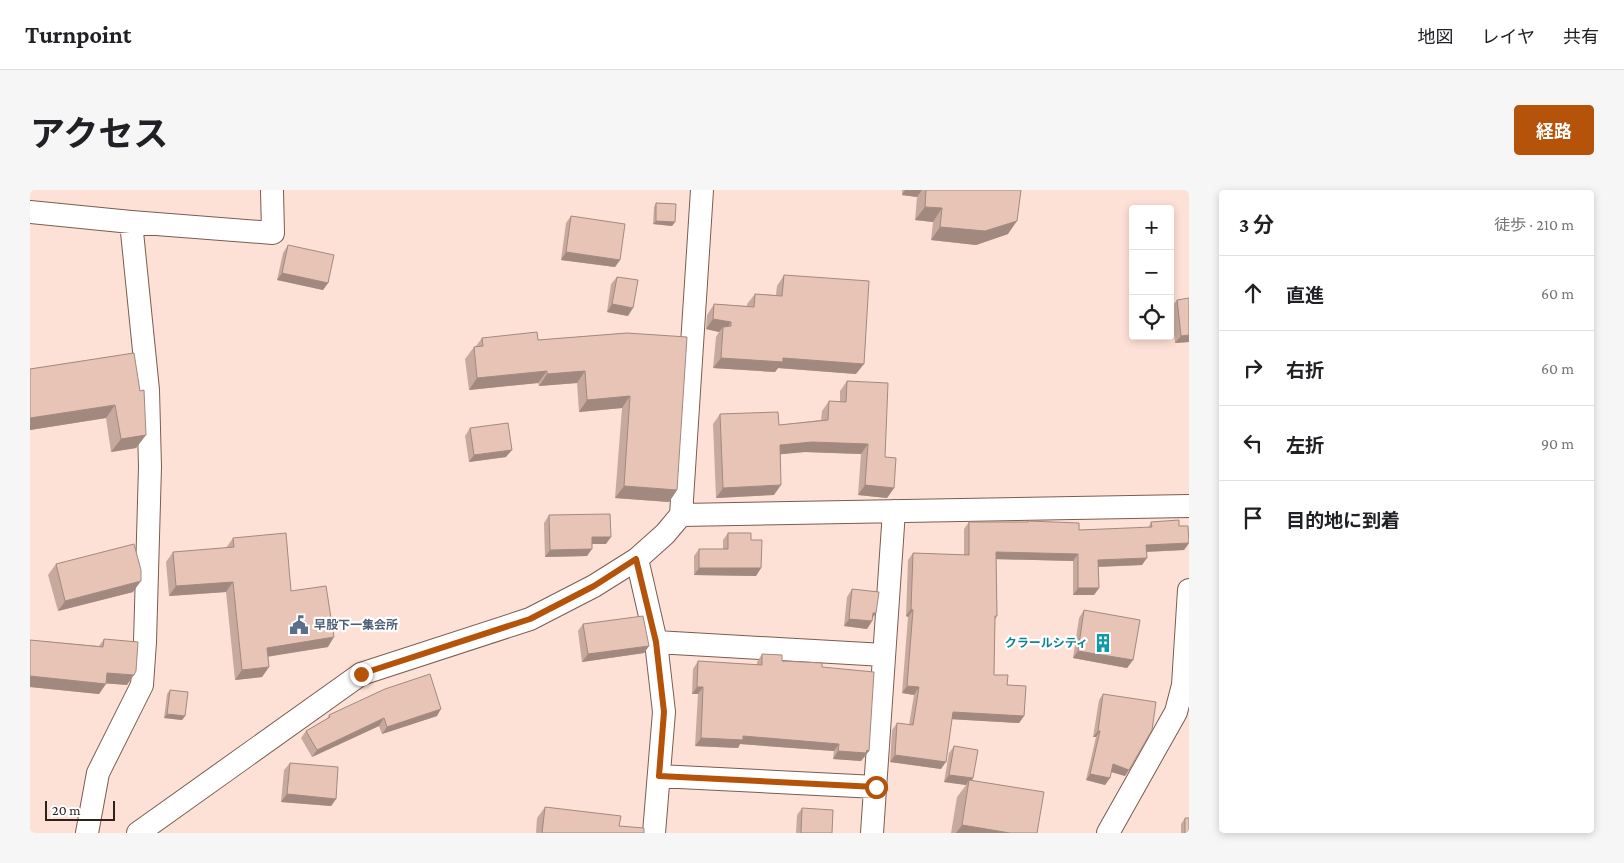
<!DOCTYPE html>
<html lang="ja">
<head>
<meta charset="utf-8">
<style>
  body { margin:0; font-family:"Crimson Pro","Noto Sans JP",serif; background:#f6f6f6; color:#202124 }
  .controls { position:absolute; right:15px; top:15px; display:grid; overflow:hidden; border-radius:5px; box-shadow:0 2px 8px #0003 }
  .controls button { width:45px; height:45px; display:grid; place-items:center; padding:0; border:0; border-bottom:1px solid #e0e0e0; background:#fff; color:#202124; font:25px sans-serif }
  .scale { position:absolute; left:15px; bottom:12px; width:70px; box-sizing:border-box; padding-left:5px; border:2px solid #2f221c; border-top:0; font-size:14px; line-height:18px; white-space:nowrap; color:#2f221c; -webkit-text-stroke:4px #fff; paint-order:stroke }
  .stop { position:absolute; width:15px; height:15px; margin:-11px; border:4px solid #b45309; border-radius:50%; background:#fff }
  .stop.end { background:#b45309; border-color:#fff; box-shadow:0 1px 5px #0008 }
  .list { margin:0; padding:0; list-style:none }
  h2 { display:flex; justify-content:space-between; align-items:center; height:65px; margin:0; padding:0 20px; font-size:21px }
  h2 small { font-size:16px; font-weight:400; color:#757577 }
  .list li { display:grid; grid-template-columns:32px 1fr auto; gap:15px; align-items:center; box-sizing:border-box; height:75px; padding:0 20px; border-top:1px solid #e0e0e0 }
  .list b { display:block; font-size:19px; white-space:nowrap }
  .list em { font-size:16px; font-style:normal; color:#757577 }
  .icon { flex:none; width:28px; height:28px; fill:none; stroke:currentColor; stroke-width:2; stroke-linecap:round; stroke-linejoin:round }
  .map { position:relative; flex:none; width:1159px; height:643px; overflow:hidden; border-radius:5px }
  header { display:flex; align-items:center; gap:30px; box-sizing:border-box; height:70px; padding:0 25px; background:#fff; border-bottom:1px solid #e0e0e0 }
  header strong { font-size:24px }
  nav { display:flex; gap:28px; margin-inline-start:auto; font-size:18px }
  .intro { display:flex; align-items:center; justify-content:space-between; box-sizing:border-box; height:120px; padding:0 30px }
  h1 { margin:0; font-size:35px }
  .button { padding:12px 22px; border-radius:5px; background:#b45309; color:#fff; font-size:18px; font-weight:700 }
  main { display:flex; gap:30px; padding:0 30px }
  aside { flex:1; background:#fff; border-radius:5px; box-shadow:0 2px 8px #0003 }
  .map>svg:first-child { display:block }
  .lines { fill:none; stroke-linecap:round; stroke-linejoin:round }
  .street-casing { stroke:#7a5c50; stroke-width:24 }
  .street { stroke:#fff; stroke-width:22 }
  .wall { fill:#c7a99d }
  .shaded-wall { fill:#a2897f }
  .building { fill:#e7c4b6; stroke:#a2897f }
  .route { stroke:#b45309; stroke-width:6 }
  .labels { text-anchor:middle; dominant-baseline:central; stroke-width:4.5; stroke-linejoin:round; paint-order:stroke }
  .service-label { font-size:12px; font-weight:bold; fill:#4e5e75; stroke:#fff; text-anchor:start }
  .culture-label { font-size:12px; font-weight:bold; fill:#0d838f; stroke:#fff; text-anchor:end }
</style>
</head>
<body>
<header>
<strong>Turnpoint</strong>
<nav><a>地図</a><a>レイヤ</a><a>共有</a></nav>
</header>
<div class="intro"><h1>アクセス</h1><a class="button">経路</a></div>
<main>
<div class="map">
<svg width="1159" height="643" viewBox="0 0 1159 643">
  <rect width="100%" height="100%" fill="#fee1d6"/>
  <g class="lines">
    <g class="street-casing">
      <path id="street" d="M0,22L101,32L243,43L242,0
        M651,325L1159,316
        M607,369L626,452L634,522L624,643
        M626,452L854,465
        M629,586L846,597
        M57,643L68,583L112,495L115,452L120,277L118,200L101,32
        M108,643L331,484L500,429L564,396L607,369L635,344L651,325L672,0
        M842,643L864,321
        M1078,643L1146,522L1153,495L1159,400"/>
    </g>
    <use href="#street" class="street"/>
  </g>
  <path class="wall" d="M872,0H991L978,44L946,55L901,50L903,32L885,30L887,7L872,5Z
    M626,13L645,32L642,36L623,34L624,17Z
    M541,26L590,70L585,77L531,70L536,33Z
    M258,55L298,93L293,100L247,90L253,63Z
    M754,85L826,184L748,178L745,182L683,178L686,147L689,142L676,139L677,125L684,114L717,116V114L725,104L746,105L747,96Z
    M587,87L598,126L577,122L581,94Z
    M1147,110L1159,152L1145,153L1141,117Z
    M597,143L647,300L639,312L585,308L592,218L549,222L547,193L509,196L508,193L439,200L435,169L444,157L446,156L452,148L508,150Z
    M104,163L116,245L106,258L81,262L76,228L0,240V179Z
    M817,191L855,267L864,298L857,308L828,305L831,264L775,262L750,264L744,305L686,308L683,234L690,224L749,235L791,230L792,221L799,211L810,212V201Z
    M440,238L476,267L439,272L435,246Z
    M519,325L576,354H562L557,366L515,367L514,333Z
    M998,331L1049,340L1118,338L1121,332L1149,336L1159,353L1154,360L1117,362L1112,375L1068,377L1069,398L1064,405H1043V371L966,369L967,426L965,430L964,485L977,495L994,526L989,533L922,529L911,579L860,572L862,540L867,533L879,535L884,505L872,503L878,427L876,426L878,370L883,363L934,365V339L939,332H997Z
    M698,343L721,350L731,378L726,386L664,385V366L669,359H693V350Z
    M203,348L261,401L298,457L238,466L239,477L232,487L205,490L196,402L139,406L136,372L143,362L196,358Z
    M26,374L103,402L28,421L18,385Z
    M822,399L842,429V431L837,439L814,436L817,407Z
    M1054,420L1103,470L1097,478L1043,468L1049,428Z
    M553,434L619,456L614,463L552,472L548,441Z
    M74,449L97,495L76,493L69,504L0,497V450L69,456Z
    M732,464L752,471L792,477L839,561L831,571L803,569L804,561L710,554L708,558L665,556L668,504H662L663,479L668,471L727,475V472Z
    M140,500L155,526L152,530L134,528L137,504Z
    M1073,504L1099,580L1095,586L1081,582L1080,588L1075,595L1056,590L1066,547H1063L1069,510Z
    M299,525L407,526L352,544L349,536L282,567L271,548L276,541L297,529Z
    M924,556L943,588L942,591L1007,643H921L927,607L936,595L914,592L919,563Z
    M260,573L306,609L301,616L251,612L254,580Z
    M515,617L589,636L614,643H506L507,628Z
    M772,618L802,643H766L767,625Z
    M1155,628L1159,643H1151V634Z"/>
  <path class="shaded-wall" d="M875,0H892L887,7L872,5Z
    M895,17L912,18L903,32L885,30Z
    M626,31L645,32L642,36L623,34Z
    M987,31L978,44L946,55L901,50L910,37Z
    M536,62L590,70L585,77L531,70Z
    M252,83L298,93L293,100L247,90Z
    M582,114L603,118L598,126L577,122Z
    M683,129L701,132L694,143L693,137L689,142L676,139Z
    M1159,145V152L1145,153L1151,146Z
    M691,168H753L834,174L826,184L748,178L745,182L683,178Z
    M517,181L508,193L439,200L447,188Z
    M555,181L547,193L509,196L517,184Z
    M600,206L592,218L549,222L557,210Z
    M85,215L76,228L0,240V228Z
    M116,245L106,258L81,262L91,249Z
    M782,252L838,254L831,264L775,262L743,265L750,255Z
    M482,260L476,267L439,272L444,265Z
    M751,295L744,305L686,308L693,298Z
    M835,295L864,298L857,308L828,305Z
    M594,296L647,300L639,312L585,308Z
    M562,347H581L576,354H557Z
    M1159,353L1154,360L1111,362L1116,355Z
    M562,359L557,366L515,367L520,360Z
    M966,362L1048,364L1043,371L961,369Z
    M1117,368L1112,375L1063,377L1068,370Z
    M669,378H731L726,386L664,385Z
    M111,391L103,402L28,421L35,411Z
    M203,392L196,402L139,406L146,396Z
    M1048,398H1069L1064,405H1043Z
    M881,419L883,420L878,427L876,426Z
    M843,423H846L841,430Z
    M819,429L842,431L837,439L814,436Z
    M304,447L298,457L230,468L237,458Z
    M619,456L614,463L552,472L558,464Z
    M1048,461L1103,470L1097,478L1043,468Z
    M239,477L232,487L205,490L212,480Z
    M77,483L104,485L97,495L70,493Z
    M0,486L76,494L69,504L0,497Z
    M877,496L889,497L884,505L872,503Z
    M667,497H673L668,504H662Z
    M411,519L407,526L352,544L357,537Z
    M923,522L994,526L989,533L918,529Z
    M137,524L155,526L152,530L134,528Z
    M354,528L349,536L282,567L287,560Z
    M1068,541H1070L1066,547H1063Z
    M713,546L809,554L804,561L710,554L708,558L665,556L671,548Z
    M837,560L839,561L831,571L803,569L808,561Z
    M865,565L916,572L911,579L860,572Z
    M1083,574L1099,580L1095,586L1078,581Z
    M1060,584L1080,588L1075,595L1056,590Z
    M919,585L943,588L938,596L939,590L936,595L914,592Z
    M257,604L306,609L301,616L251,612Z
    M932,635L980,643H926Z"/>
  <path class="building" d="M896,0H991L987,31L955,41L910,37L912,18L895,17Z
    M626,13L646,14L645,32L626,31Z
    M541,26L595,34L590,70L536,62Z
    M258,55L304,65L298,93L252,83Z
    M754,85L839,91L834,174L753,168V172L691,168L693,137L701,136V132L683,129L684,114L724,117L725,104L752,106Z
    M587,87L608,90L603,118L582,114Z
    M1159,108V145L1151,146L1147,110Z
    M507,142L508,150L597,143L657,147L647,300L594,296L600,206L557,210L555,181L517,184V181L447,188L444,157L453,156L452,148Z
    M104,163L110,201L114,200L116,245L91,249L85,215L0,228V179Z
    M817,191L858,193L855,267L866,268L864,298L835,295L838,254L782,252L750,255L751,295L693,298L690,224L748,222L749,235L798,230L799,211L816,212Z
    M478,233L482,260L444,265L440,238Z
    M580,324L581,347H562V359L520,360L519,325Z
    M1149,330V336H1158L1159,353L1116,355L1117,368L1068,370L1069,398H1048V364L966,362L967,426H965L964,485H978L977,495L996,496L994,526L923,522L916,572L865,565L867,533L883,535L889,497L877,496L883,420L881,419L883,363L939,365V332H998V331L1049,333V340L1122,337L1121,332Z
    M256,343L261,401L296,396L304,447L237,458L239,477L212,480L203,392L146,396L143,362L204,357L203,348Z
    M698,343H721V350H732L731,378H669V359H698Z
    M104,354L111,380V391L35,411L26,374Z
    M822,399L849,402L846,423H843L842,431L819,429Z
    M1054,420L1110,430L1103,470L1048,461Z
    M613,426L619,456L558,464L553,434Z
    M74,449L108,452L106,481L104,485L77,483L76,494L0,486V450L73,457Z
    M732,464L752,465V471L792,473V477L844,482L839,561L837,560L836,563L808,561L809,554L713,546V550L671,548L673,497H667L668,471L732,475Z
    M400,484L411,519L357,537L354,528L287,560L276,541L300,527L299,525L355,499Z
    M140,500L158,502L155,526L137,524Z
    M1073,504L1126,512L1122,540L1099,580L1083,574L1080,588L1060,584L1070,541H1068Z
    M924,556L948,560L943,588L919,585Z
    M260,573L308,577L306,609L257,604Z
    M939,590L1014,602L1007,643H980L932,635Z
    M515,617L591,626L589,636L614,638V643H512Z
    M772,618L803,620L802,643H771Z
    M1155,628H1159V643H1155Z"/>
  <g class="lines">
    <path class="route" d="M331,484L500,429L564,396L606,369L626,452L634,522L629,586L846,597"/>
  </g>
  <defs>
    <g id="civic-bare" transform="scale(1.5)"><path d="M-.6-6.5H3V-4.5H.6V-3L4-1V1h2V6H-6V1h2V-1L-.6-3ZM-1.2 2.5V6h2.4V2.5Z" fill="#5c6f8a" stroke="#fff" stroke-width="2.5" paint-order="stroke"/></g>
    <g id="building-bare" transform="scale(1.5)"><path d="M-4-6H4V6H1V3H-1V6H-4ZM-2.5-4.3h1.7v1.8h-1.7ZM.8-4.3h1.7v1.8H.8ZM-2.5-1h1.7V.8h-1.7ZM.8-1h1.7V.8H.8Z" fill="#0f9aa8" stroke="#fff" stroke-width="2.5" paint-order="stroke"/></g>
  </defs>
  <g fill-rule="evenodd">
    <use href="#civic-bare" x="269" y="435"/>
    <use href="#building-bare" x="1073" y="453"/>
  </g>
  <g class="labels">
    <g class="service-label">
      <text x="284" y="435">早股下一集会所</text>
    </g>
    <g class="culture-label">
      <text x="1058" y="453">クラールシティ</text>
    </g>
  </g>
</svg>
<div class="controls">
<button>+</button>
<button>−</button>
<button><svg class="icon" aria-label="locate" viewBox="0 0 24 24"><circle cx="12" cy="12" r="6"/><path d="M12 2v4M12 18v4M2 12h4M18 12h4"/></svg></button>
</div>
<div class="scale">20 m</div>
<div class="stop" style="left:846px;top:597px"></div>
<div class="stop end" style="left:331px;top:484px"></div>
</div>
<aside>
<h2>3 分<small>徒歩 · 210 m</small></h2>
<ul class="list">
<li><svg class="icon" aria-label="ahead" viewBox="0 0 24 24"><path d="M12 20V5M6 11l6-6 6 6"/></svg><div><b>直進</b></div><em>60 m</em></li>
<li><svg class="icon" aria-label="right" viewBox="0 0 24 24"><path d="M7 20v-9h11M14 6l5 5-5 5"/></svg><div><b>右折</b></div><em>60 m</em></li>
<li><svg class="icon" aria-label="left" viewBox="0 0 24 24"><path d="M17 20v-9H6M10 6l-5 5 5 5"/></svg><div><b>左折</b></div><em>90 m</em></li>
<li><svg class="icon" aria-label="arrive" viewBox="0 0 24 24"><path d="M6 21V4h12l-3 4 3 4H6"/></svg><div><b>目的地に到着</b></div></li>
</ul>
</aside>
</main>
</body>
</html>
